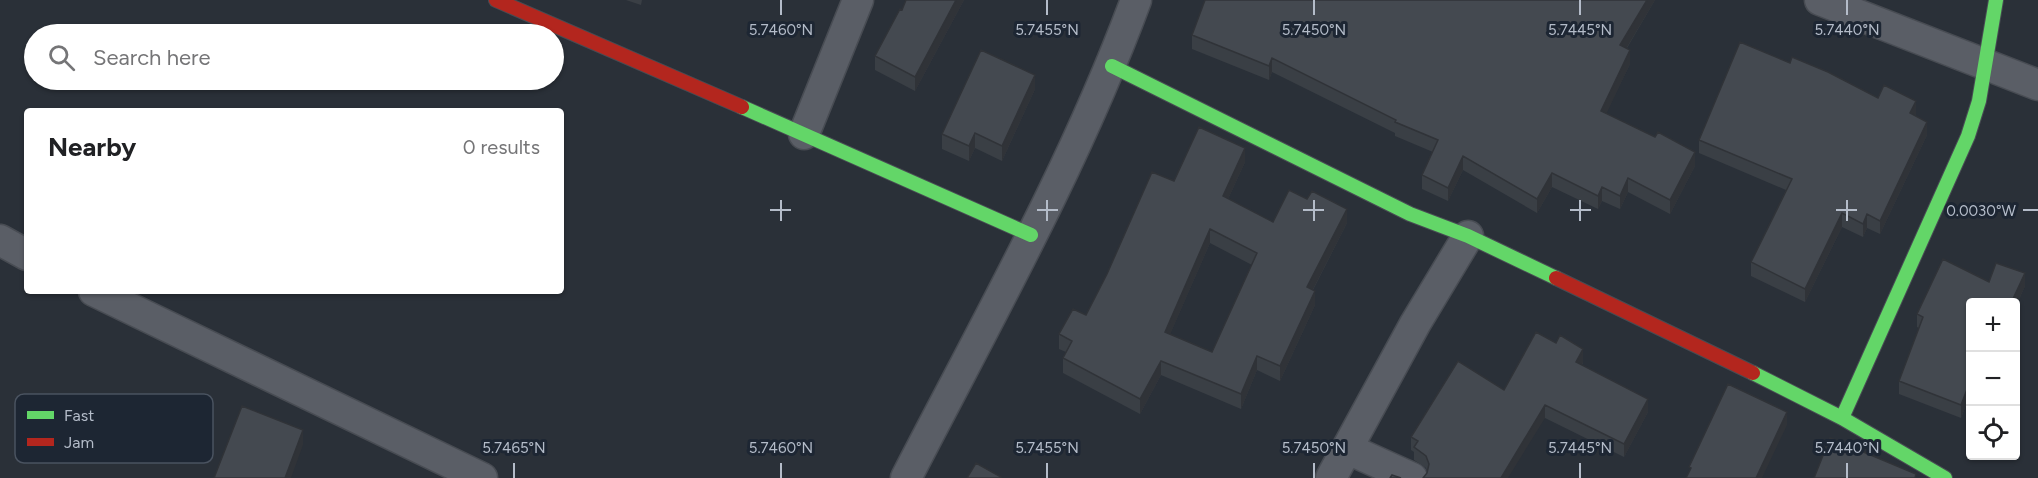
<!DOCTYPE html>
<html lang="en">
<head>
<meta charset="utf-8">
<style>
  body { margin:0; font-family:Figtree,sans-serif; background:#f6f6f6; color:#202124 }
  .controls { position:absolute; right:18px; bottom:18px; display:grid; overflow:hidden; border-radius:6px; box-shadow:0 2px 4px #0004 }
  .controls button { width:54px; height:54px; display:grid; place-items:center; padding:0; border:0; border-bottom:2px solid #e0e0e0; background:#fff; color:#202124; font:30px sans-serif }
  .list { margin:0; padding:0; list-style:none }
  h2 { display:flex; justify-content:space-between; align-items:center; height:78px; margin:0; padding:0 24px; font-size:26px }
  h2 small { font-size:20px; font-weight:400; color:#757577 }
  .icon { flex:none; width:33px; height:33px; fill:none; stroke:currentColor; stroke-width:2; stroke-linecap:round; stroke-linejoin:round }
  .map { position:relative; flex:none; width:2038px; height:478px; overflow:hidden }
  .search { position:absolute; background:#fff; box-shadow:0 2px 4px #0004; left:24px; top:24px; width:540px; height:66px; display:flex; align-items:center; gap:15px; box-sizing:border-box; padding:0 21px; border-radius:33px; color:#757577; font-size:22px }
  .panel { position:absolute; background:#fff; box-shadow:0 2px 4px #0004; left:24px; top:108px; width:540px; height:186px; border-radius:6px }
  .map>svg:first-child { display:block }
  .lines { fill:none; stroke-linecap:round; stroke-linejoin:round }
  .street-casing { stroke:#484c53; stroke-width:33 }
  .fast-casing { stroke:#484c53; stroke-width:16 }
  .jam-casing { stroke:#484c53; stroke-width:16 }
  .street { stroke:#5a5e66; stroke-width:30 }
  .fast { stroke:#63d668; stroke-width:14 }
  .jam { stroke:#b3261e; stroke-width:14 }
  .wall { fill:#3a3f45; fill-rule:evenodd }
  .shaded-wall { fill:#303338 }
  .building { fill:#444950; stroke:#303338; stroke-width:1.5; fill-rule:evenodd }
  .ticks { fill:none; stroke:#b4bcc9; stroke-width:2 }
  .key { fill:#1d2633; stroke:#4a5360; stroke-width:1.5 }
  .key-label { font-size:16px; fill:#b4bcc9 }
  .ticks-label { font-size:15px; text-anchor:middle; fill:#b4bcc9; stroke:#1d2633; stroke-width:6; stroke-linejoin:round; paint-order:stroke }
</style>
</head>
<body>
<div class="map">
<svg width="2038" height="478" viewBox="0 0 2038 478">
  <rect width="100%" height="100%" fill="#2a3038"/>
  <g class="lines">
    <g class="street-casing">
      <path id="street" d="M1820,0L2038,85
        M804,134L858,0
        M0,240L27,255
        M94,291L482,478
        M1348,449L1412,478
        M906,478C987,321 1075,165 1136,0
        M1331,478L1415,324L1468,236"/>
    </g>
    <g class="fast-casing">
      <path id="fast" d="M1112,66L1410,214L1468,236L1556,278
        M742,107L1031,235
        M1753,373L1842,418L1945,478
        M1842,418L1968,136L1979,101L1996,0"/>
    </g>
    <g class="jam-casing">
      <path id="jam" d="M496,0L742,107
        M1556,278L1753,373"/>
    </g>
    <use href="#street" class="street"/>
    <use href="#fast" class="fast"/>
    <use href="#jam" class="jam"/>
  </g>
  <path class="wall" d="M626,0H642L641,5Z
    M906,0H964L915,91L875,70V56L902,10Z
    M1655,0L1627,48L1630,64L1606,113L1695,166L1670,214L1628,192L1620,209L1602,201L1598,209L1552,187L1537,213L1463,170L1448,201L1422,189V175L1433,152L1395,136V133L1272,72L1269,80L1192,49V35Z
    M1790,63L1916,114L1915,116L1927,135L1880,234L1867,228L1863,237L1842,227L1805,302L1751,276V262L1786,190L1699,153V140Z
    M1035,89L1002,161L975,148L969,161L942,149V134Z
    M1245,162L1228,199L1273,222L1347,223L1313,290L1315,305L1280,381L1257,370L1241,409L1161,375L1140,414L1063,373V358L1066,352L1059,349V334L1086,315L1107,274L1174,181ZM1210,243L1252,265L1212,352L1170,334Z
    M1989,282L2025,286L2016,306V303H1971V392L1961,418L1899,394V381L1919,328L1917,327V314Z
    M1583,362L1582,365L1648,412L1624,457L1545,418L1427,473L1426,468L1414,460V452L1411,450V437L1504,390Z"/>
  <path class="shaded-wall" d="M956,0H964L915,91V77Z
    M1647,0H1655L1620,59V45Z
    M1630,50V64L1601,125V111Z
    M1272,58V72L1269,80V66Z
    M1035,75V89L1002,161V146Z
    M1916,101V114L1910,127V113Z
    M1927,122V135L1880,234V221Z
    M975,133V148L969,161V146Z
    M1245,148V162L1223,210V196Z
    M1695,152V166L1670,214V200Z
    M1463,156V170L1448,201V188Z
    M1552,173V187L1537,213V199Z
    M1628,178V192L1620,209V196Z
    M1602,187V201L1598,209V196Z
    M1347,209V223L1307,301V287Z
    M1842,213V227L1805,302V289Z
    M1867,214V228L1863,237V224Z
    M1210,229V243L1165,346V332Z
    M2025,273V286L2016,306V303H2011Z
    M1315,291V305L1280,381V366Z
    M1583,349V362L1576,374V362Z
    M1257,356V370L1241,409V394Z
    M1161,361V375L1140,414V399Z
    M1971,379V392L1961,418V405Z
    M1648,399V412L1624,457V444Z
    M1545,405V418L1508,478H1501Z
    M1787,412V425L1762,478H1756Z
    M303,430V445L291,478H285Z"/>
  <path class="building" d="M906,0H956L915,77L875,56L900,9L902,10Z
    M1205,0H1647L1620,45L1630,50L1601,111L1655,137L1658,132L1695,152L1670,200L1628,178L1620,196L1602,187L1598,196L1552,173L1537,199L1463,156L1448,188L1422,175L1438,140L1395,122L1396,120L1272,58L1269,66L1192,35Z
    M1740,42L1790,63L1792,57L1828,72L1878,98L1884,85L1916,101L1910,113L1927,122L1880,221L1867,214L1863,224L1842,213L1805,289L1751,262L1792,179L1699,140Z
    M981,50L1035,75L1002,146L975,133L969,146L942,134Z
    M1199,127L1245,148L1223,196L1273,222L1289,190L1307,199L1312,191L1347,209L1307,287L1315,291L1280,366L1257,356L1241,394L1161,361L1140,399L1063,358L1072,341L1059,334L1073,309L1086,315L1107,274L1152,172L1174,181ZM1210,229L1257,253L1212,352L1165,332Z
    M1943,259L1989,282L1996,263L2025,273L2011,303H1971V379L1961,405L1899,381L1923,317L1917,314Z
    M1536,332L1556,343L1560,335L1583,349L1576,362L1648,399L1624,444L1545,405L1501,478H1423L1427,473L1429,464L1426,456L1414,447L1418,441L1411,437L1458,361L1504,390Z
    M1728,384L1787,412L1756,478H1686L1691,468L1689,467Z
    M242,406L303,430L285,478H214Z
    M1830,438L1916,474L1915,478H1814Z
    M976,463L1001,477V478H967Z
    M1392,475L1401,478H1390Z"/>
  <path class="ticks" d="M781,0V15M1047,0V15M1314,0V15M1580,0V15M1847,0V15M781,200V221M1047,200V221M1314,200V221M1580,200V221M1847,200V221M770,210H791M1037,210H1058M1303,210H1324M1570,210H1591M1836,210H1857M2023,210H2038M514,463V478M781,463V478M1047,463V478M1314,463V478M1580,463V478M1847,463V478"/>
  <rect x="15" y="394" width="198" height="69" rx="9" class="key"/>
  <rect x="27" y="411" width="27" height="8" fill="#63d668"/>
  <rect x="27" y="438" width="27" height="8" fill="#b3261e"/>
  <g class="key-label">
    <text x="64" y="421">Fast</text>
    <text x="64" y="448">Jam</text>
  </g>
  <g class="ticks-label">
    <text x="781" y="35">5.7460°N</text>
    <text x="1047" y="35">5.7455°N</text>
    <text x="1314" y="35">5.7450°N</text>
    <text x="1580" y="35">5.7445°N</text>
    <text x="1847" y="35">5.7440°N</text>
    <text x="1981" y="216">0.0030°W</text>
    <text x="514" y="453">5.7465°N</text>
    <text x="781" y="453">5.7460°N</text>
    <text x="1047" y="453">5.7455°N</text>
    <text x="1314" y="453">5.7450°N</text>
    <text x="1580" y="453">5.7445°N</text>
    <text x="1847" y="453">5.7440°N</text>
  </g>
</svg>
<div class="controls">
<button>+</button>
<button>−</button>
<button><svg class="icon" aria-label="locate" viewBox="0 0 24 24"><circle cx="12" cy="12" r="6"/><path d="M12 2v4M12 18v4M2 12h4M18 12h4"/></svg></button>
</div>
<div class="search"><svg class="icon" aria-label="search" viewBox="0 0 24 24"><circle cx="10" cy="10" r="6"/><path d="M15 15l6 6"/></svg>Search here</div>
<section class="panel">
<h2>Nearby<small>0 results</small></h2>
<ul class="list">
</ul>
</section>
</div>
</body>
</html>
